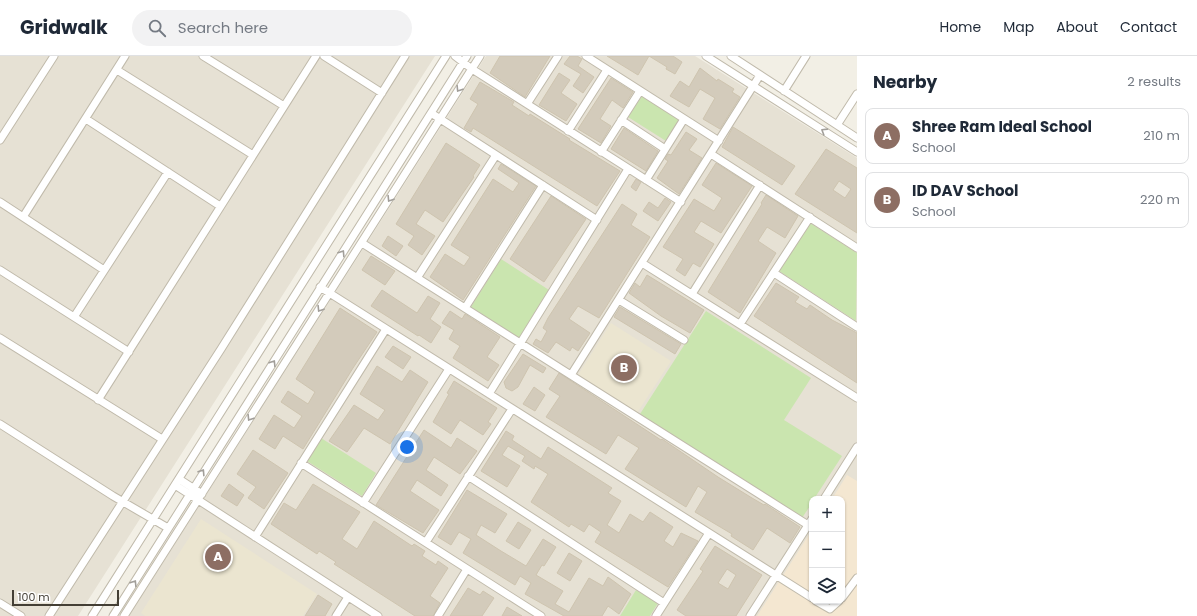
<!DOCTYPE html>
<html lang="en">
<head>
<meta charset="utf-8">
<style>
  body { margin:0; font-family:Poppins,sans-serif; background:#f2f2f3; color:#1f2937 }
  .controls { position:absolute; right:12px; bottom:12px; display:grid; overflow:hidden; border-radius:8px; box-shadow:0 1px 3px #0004 }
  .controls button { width:36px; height:36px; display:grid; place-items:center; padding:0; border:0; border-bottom:1px solid #e0e1e3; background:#fff; color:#1f2937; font:20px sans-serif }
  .scale { position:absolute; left:12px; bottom:10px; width:107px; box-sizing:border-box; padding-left:4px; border:2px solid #443f35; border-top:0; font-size:11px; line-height:14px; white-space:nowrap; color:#443f35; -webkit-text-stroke:3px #fff; paint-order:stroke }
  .you { position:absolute; left:407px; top:391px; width:14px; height:14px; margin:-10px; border:3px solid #fff; border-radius:50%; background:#1a73e8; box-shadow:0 0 0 6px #1a73e833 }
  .badge { display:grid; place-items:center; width:26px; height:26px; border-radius:50%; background:#f24a1c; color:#fff; font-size:13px; font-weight:700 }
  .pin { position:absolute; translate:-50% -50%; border:2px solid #fff; box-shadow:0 1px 4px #0006 }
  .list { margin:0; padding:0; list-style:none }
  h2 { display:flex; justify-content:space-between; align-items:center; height:52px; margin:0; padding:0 16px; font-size:17px }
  h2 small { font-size:13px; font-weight:400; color:#747a83 }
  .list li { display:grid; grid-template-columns:26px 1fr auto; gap:12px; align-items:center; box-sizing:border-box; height:56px; margin:0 8px 8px; padding:0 8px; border:1px solid #e0e1e3; border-radius:8px }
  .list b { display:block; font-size:15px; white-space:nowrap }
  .list p { margin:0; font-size:13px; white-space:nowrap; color:#747a83 }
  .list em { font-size:13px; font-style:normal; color:#747a83 }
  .icon { flex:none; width:22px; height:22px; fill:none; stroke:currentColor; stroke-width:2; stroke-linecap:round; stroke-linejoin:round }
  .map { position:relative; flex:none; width:857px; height:560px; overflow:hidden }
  header { display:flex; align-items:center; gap:24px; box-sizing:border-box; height:56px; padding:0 20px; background:#fff; border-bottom:1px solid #e0e1e3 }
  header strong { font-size:19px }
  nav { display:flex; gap:22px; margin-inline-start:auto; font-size:14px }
  .search { width:280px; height:36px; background:#f2f2f3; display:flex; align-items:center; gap:10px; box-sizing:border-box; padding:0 14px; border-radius:22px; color:#747a83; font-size:15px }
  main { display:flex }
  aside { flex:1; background:#fff }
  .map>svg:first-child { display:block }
  .residential { fill:#e6e1d4; fill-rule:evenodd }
  .commercial { fill:#f4e7d1 }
  .education { fill:#ebe5d0 }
  .green { fill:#cae5af }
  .building { fill:#d3cbbb; stroke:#cec4af; fill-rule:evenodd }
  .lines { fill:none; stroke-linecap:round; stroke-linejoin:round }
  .street-casing { stroke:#c0baab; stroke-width:9 }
  .street { stroke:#fff; stroke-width:7 }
  .oneway { stroke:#a29f9a }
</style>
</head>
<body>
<header>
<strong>Gridwalk</strong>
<div class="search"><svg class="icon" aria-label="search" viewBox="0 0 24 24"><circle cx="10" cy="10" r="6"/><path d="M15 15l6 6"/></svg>Search here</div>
<nav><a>Home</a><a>Map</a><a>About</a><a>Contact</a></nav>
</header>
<main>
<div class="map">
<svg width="857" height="560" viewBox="0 0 857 560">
  <rect width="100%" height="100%" fill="#f2efe5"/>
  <path class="residential" d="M0,0H435L78,560H0Z
    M486,0H695L857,102V560H129ZM812,443H842V545H812Z"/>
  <path class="commercial" d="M847,419L857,425V560H757L812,474V545H842V443H832Z"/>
  <path class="education" d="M611,267L671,305L637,357L578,319Z
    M201,463L317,538L303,560H145L141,557Z"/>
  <path class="green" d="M642,40L680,63L666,85L628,61Z
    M810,167L857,197L856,265L779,215Z
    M501,203L549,234L519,282L471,251Z
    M706,255L811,322L784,364L842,400L814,443H812V447L802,462L640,358Z
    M321,382L376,417L362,440L307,405Z
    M636,534L658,547L650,560H620Z"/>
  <path class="building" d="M500,0H550L525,41L490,17Z
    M570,0H577L582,3L578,10L594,21L583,37L573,30L581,18L564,8Z
    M607,0H673L682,6L675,18L666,13L667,11L649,0L638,19Z
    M700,12L717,25L718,23L734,33L732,36L740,41L720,73L703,63L715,42L700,33L689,51L670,40L680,25L689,31Z
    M559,17L570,24L561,37L577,48L566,65L539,49Z
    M611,22L633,36L623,52L612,44L600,63L611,70L601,87L578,73Z
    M480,26L514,46L512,49L529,60L530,58L570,83L569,84L620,115L597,150L473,72L471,76L464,72L478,48L470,43Z
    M733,71L795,110L782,129L722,91Z
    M624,72L658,95L646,115L611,93Z
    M686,76L697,83L689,94L702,102L679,138L657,122L668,105L665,103L668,98L671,99Z
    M446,87L480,109L473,120L474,121L443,166L425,154L416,168L435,180L422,199L408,189L414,180L396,168Z
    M826,93L857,112V177L795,138ZM839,125L851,133L845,142L833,134Z
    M716,107L752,130L721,177L701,165L694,176L714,188L700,211L693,207L685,220L676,214L683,203L663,191L694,143L714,155L722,142L702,129Z
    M501,108L536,130L463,244L430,221L445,198L464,210L470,201L451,189L493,123L513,136L519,127L498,113Z
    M636,123L641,126L636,135L631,131Z
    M766,139L798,160L785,182L767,171L758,185L776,197L740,257L708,236L762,148L761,147Z
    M551,140L586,163L544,226L510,203Z
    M665,142L671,146L658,165L643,155L649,146L658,152Z
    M622,148L637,158L631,169L650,181L599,262L578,250L569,263L590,277L578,295L572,291L570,295L556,286L548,297L533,288L536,283L541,286L547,275L543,272L548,262Z
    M388,180L403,190L396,200L382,190Z
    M371,200L395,215L385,229L362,214Z
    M647,219L704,254L690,277L661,260L629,237L635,227L640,231Z
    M776,227L799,241L795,246L807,253L810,249L832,264L857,277V327L754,260Z
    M382,234L417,257L428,240L440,247L430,263L441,271L431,287L419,279L418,280L371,250Z
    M620,251L681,288L675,298L614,261Z
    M340,252L377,276L353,312L303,393L283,380L275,393L259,383L274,359L294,372L302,360L281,346L288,335L308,348L315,336L296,323Z
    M450,255L462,263L465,258L500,281L487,301L499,309L488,325L453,302L460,290L449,283L454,274L442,267Z
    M393,290L411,301L403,313L385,301Z
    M523,298L546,312L543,317L530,309L518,331L512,335L506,332L504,326Z
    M377,310L402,326L410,314L428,326L390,388L364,372L347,396L329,385L354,349L378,364L385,354L360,338Z
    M559,317L661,384L662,383L718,421L752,442L764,449L765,448L800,471L790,487L767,472L753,494L731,480L732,478L695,456L707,436L698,430L686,451L625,413L639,392L618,379L606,398L546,361L560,340L549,333Z
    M454,325L497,352L488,366L491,368L483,379L460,364L451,378L433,366L449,338L447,337Z
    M534,331L545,339L535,355L523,348Z
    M424,374L451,392L457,382L477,395L460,418L434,401L426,414L448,429L441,440L417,424L410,435L439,454L423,477L376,449Z
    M506,375L514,380L512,384L541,403L548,391L612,432L608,437L621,445L607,469L619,477L630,458L643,466L650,456L673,471L664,485L673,491L681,477L698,485L668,531L595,486L601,476L589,468L584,476L571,468L569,471L531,446L548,418L535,410L534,413L522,405L525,400L508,390L502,399L520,410L507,431L481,415Z
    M253,394L288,417L264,453L248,442L256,431L237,418Z
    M229,428L244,439L237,450L221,440Z
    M313,428L360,456L342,483L357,493L374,465L412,490L414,488L425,495L422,500L436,509L438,505L448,512L430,540L440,547L433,560H415L334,508L336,506L319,495L317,498L271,468L284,447L296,454Z
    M467,434L507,458L495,477L481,469L476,479L501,495L526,510L543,483L556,491L544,510L542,509L536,519L563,535L555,548L569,556L589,522L603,530L608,521L631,538L619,558L608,550L602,560H564L525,538L531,527L520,520L515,529L463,497L471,483L459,476L451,489L438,481Z
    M518,466L531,474L519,493L506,485Z
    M715,490L762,519L736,560H686L677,554L703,515L700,513ZM727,513L736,519L728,533L718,527Z
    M569,497L582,505L570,525L557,517Z
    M468,532L480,539L483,535L494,542L482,560H450Z
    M318,539L332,548L325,560H305Z
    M507,551L522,560H502Z"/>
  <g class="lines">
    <g class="street-casing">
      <path id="street" d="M203,0L284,50
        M324,0L382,37
        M455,0L472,13L681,146
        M586,0L719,85
        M706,0L857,96
        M731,0L857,82
        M117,14L253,99
        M784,35L806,0
        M527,48L558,0
        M431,57L597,164
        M86,63L220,150
        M621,64L665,93
        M837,69L857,38
        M568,75L607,14
        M0,84L54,0
        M601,96L640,35
        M711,98L857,192
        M646,124L684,63
        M0,146L104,214
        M23,161L125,0
        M362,187L808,469
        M642,207L857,342
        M0,214L129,296
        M774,217L857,271
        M417,222L496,99
        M320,231L812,542
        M692,238L760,129
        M619,244L684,284
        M465,252L543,129
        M74,261L168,116
        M740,268L810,161
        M0,282L162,383
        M571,319L760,19
        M489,338L628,113
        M98,344L316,0
        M0,368L113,440L168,472
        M301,407L541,560
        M468,420L664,547
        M179,423L202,438
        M175,429L378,560
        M824,443L857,391
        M363,447L449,313
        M255,481L386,273
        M426,486L512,353
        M842,542L857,522
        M816,545L830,553L839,545
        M0,547L21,560
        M49,560L221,293L405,0
        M92,560L446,0
        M113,560L467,0
        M124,560L480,0
        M336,560L348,541
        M438,560L467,513
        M656,560L709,477
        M750,560L812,463"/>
    </g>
    <use href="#street" class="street"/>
  </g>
  <defs><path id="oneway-chevron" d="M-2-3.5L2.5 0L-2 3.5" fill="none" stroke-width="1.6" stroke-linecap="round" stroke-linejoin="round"/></defs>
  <g class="oneway">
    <use href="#oneway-chevron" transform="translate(459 33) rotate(122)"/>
    <use href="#oneway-chevron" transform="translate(824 75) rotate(-148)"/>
    <use href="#oneway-chevron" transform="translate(390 143) rotate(122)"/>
    <use href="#oneway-chevron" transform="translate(342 197) rotate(-57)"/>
    <use href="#oneway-chevron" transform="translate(320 253) rotate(122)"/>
    <use href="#oneway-chevron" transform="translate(273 307) rotate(-58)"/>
    <use href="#oneway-chevron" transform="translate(250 362) rotate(122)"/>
    <use href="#oneway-chevron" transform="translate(202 416) rotate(-57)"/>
    <use href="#oneway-chevron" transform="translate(134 527) rotate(-58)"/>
  </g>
</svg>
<div class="controls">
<button>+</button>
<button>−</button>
<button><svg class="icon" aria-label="layers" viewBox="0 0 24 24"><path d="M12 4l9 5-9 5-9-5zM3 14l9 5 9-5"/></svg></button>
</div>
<div class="scale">100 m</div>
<div class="you"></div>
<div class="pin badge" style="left:218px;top:501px;background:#8d6e63">A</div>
<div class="pin badge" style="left:624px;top:312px;background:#8d6e63">B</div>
</div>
<aside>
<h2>Nearby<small>2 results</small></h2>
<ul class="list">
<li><span class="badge" style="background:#8d6e63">A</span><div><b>Shree Ram Ideal School</b><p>School</p></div><em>210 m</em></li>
<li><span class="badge" style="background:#8d6e63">B</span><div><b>ID DAV School</b><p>School</p></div><em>220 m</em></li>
</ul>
</aside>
</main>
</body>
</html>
